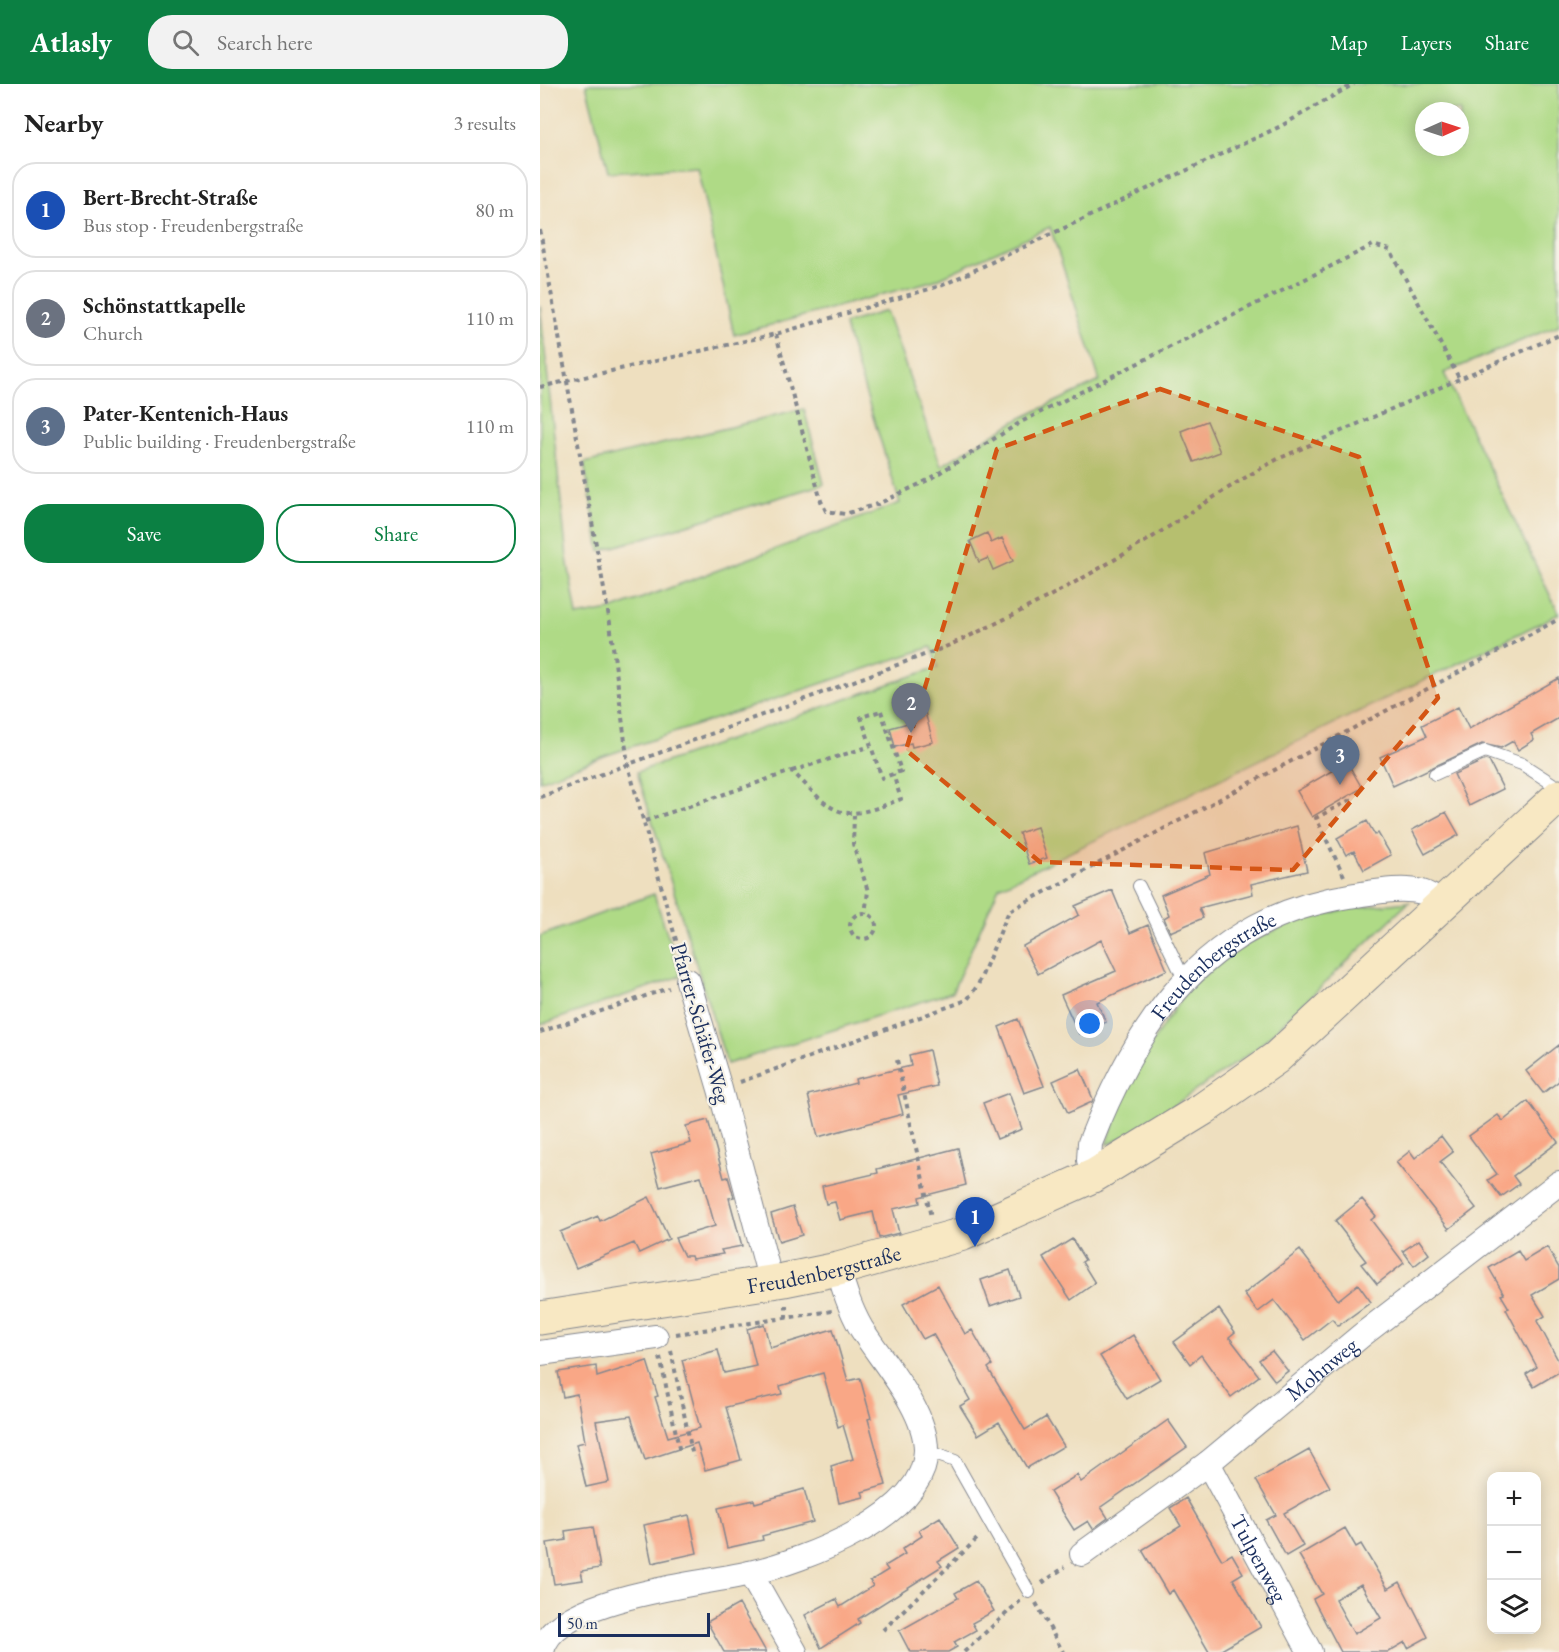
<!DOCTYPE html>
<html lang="en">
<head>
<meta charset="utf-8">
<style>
  body { margin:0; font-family:"EB Garamond",serif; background:#f2f2f2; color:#222 }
  .controls { position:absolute; right:18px; bottom:18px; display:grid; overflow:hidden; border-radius:12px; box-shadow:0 3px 15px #0003 }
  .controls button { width:54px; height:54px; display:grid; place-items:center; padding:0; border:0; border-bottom:2px solid #e0e0e0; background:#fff; color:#222; font:30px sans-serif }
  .compass { position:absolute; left:875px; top:18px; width:54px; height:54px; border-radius:50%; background:#fff; box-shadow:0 3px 15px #0003; rotate:87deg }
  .scale { position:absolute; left:18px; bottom:15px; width:152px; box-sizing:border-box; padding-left:6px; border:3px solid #1b2f5e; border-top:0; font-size:16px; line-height:21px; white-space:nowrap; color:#1b2f5e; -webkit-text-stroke:4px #f7f3e8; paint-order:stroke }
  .you { position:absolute; left:550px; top:940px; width:21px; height:21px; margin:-15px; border:4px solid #fff; border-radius:50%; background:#1a73e8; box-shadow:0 0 0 9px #1a73e833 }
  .badge { display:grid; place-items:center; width:39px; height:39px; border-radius:50%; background:#0b8043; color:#fff; font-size:20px; font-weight:700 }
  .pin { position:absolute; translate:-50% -50px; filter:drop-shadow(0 2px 3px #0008) }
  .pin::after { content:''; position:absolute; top:32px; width:21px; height:18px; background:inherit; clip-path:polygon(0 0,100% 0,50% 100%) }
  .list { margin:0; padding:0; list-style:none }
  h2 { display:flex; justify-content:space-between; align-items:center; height:78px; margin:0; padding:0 24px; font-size:26px }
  h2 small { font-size:20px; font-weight:400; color:#767676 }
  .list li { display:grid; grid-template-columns:39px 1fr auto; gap:18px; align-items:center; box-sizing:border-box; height:96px; margin:0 12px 12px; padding:0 12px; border:2px solid #e0e0e0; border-radius:24px }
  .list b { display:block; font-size:22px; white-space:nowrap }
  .list p { margin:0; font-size:20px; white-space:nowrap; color:#767676 }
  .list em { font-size:20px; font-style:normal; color:#767676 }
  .actions { display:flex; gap:12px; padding:18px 24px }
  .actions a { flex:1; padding:14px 0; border:2px solid #0b8043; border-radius:24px; text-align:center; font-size:21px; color:#0b8043 }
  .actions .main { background:#0b8043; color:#fff }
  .icon { flex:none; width:33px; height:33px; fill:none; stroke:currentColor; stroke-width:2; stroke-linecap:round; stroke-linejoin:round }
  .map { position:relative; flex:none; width:1019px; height:1568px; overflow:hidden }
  header { display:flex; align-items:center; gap:36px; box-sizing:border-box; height:84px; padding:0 30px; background:#0b8043; color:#fff }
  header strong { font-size:28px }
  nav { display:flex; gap:33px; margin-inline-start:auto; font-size:21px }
  .search { width:420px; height:54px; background:#f2f2f2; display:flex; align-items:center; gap:15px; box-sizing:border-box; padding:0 21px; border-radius:24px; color:#767676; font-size:22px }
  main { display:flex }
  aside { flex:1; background:#fff }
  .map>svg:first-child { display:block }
  .green { fill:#afda86; stroke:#658472; stroke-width:1.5; fill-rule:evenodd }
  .building { fill:#f9a786; fill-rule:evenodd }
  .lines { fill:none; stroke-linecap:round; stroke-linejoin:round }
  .lane-casing { stroke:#84878e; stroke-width:14 }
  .street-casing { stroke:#84878e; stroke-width:26 }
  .secondary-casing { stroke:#84878e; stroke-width:35 }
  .path { stroke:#84878e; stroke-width:4; stroke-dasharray:4.5 4.5; stroke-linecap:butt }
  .lane { stroke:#fff; stroke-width:12 }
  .street { stroke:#fff; stroke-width:24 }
  .secondary { stroke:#f8e8c3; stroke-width:33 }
  .marked { fill:#d45514; fill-opacity:0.2; stroke:#d45514; stroke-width:4.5; stroke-dasharray:12 8; stroke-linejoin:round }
  .labels { text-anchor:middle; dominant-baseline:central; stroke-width:4.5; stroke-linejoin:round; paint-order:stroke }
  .street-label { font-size:22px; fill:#1b2f5e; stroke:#f7f3e8 }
</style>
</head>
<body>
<header>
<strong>Atlasly</strong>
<div class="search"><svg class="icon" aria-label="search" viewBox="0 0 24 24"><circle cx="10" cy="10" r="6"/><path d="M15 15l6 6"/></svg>Search here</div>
<nav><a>Map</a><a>Layers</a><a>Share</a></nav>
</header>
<main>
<aside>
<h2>Nearby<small>3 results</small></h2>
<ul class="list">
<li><span class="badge" style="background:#1a4fb4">1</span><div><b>Bert-Brecht-Straße</b><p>Bus stop · Freudenbergstraße</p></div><em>80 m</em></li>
<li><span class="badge" style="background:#6b7280">2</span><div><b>Schönstattkapelle</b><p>Church</p></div><em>110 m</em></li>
<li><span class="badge" style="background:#5c6f8a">3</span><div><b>Pater-Kentenich-Haus</b><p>Public building · Freudenbergstraße</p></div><em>110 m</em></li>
</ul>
<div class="actions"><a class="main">Save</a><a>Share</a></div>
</aside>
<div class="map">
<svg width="1019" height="1568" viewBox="0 0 1019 1568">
  <rect width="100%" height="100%" fill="#f7f3e8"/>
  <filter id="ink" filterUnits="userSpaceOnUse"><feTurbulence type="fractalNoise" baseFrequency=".0167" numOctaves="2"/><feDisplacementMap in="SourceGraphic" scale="12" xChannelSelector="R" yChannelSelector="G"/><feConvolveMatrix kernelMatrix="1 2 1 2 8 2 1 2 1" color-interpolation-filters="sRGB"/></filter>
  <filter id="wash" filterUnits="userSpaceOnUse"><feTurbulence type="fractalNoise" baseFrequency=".008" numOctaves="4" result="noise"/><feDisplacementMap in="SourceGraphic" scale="24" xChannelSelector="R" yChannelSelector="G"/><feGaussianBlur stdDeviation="1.35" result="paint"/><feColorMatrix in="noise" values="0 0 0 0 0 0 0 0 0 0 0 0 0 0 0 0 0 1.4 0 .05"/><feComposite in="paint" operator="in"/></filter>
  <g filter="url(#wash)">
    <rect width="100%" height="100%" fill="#eedfbf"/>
    <path class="green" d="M46,0H1019V241L904,289L1019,530L459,803L412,908L187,980L97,688L398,583L391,563L64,672L0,697V221L27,474L37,532L70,526L360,419L304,240L346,227L401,382L479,335L560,297L510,143L395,196L194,251L157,83L68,88ZM884,27H920V63H884Z
      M264,325L284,400L60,467L44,379Z
      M114,810L141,892L0,941V852Z
      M869,818L716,965L595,1048L567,1061L586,997L649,903L699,863L749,840L810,824Z"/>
    <g id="blocks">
      <path class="building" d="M667,337L680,368L654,378L641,347Z
        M447,449L451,459L462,454L473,477L453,486L448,474L439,478L430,457Z
        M1019,594V634L991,650L994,656L978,666L973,657L961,664L942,660L853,702L840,673L887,652L882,641L918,623L929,645Z
        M385,628L393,658L372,663L371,659L355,663L350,644L368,639L367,634Z
        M945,676L949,677L963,705L929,722L914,690Z
        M807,678L822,704L772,733L757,707Z
        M906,728L919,751L885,770L872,746Z
        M827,737L835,751L838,749L851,771L824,786L814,767L806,771L797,754Z
        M757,742L767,787L711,800L713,810L659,824L663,834L630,848L624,834L629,831L621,811L670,790L665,769Z
        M497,743L507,774L489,780L479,749Z
        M572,806L590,849L608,841L627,886L557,918L566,938L539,950L521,911L576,887L561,856L498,890L483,862L539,831L535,822Z
        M478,935L504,1002L484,1009L459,943Z
        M1019,961V997L1003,1009L986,987Z
        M389,966L397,1002L358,1011L363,1030L278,1053L268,1011L316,999L315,995L371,982L369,971Z
        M540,985L553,1015L552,1018L528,1029L513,997Z
        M469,1009L482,1045L457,1055L443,1019Z
        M988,1017L1018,1058L973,1092L979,1100L961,1113L948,1096L957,1090L929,1052L958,1031L963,1037Z
        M168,1036L184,1094L188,1093L194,1113L189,1114L202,1162L181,1166L183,1170L152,1175L151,1172H144L135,1154L175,1142L161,1092L120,1103L111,1070L151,1059L146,1042Z
        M901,1052L913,1068L900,1078L936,1124L909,1145L856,1078L870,1067L875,1074Z
        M418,1064L426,1101L379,1113L380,1119L353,1125L359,1149L339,1154L333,1128L300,1136L295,1118L286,1120L282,1102L338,1089L337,1085Z
        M109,1113L129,1155L99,1169L94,1159L36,1184L20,1148L58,1132L60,1137Z
        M822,1115L836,1132L831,1136L864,1179L837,1200L821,1180L826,1177L795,1137Z
        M253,1123L262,1151L239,1158L231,1130Z
        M532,1155L545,1176L542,1178L555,1199L531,1216L503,1173Z
        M879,1156L889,1170L874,1182L863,1167Z
        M1007,1163L1019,1184V1195L992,1211L1005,1232L997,1237L1019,1278V1288L994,1303L986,1290L997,1283L966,1225L969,1224L961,1211L964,1210L949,1184L978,1167L984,1177Z
        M760,1166L798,1216L818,1200L831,1218L798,1242L792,1235L765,1256L734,1216L718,1228L704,1210Z
        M470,1186L479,1212L450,1222L441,1196Z
        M398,1201L425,1250L432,1246L452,1281L448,1284L485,1346L506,1333L524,1362L487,1384L459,1338L438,1351L420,1322L430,1316L393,1250L383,1255L363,1220Z
        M679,1225L695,1248L689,1253L719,1292L691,1313L661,1271L650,1280L634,1258Z
        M224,1240L230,1264L293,1245L308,1297L320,1294L331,1334L328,1335L346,1401L322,1408L324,1413L299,1419L291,1382L313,1375L303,1341L298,1343L283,1289L240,1302L242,1310L186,1323L201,1376L165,1386L157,1359L105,1376L91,1332L56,1337L69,1398L46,1403L36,1360L45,1358L37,1310L23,1313L18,1288L56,1282L57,1293L107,1277L118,1312L115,1313L128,1353L160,1344L142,1276L178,1266L184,1289L216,1282L207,1245Z
        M593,1251L620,1295L587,1315L560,1272Z
        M732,1267L748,1287L735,1297L719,1276Z
        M628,1336L647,1363L561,1423L568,1434L553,1445L548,1437L534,1446L510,1408L537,1391L541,1398Z
        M769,1366L790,1403L744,1429L763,1462L746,1472L726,1436L736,1431L716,1396Z
        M264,1405L273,1438L222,1452L223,1456L187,1464L178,1424L214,1416L215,1419Z
        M646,1414L682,1476L692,1470L703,1489L693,1495L721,1543L678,1568H669L633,1506L628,1510L602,1466L641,1442L630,1424Z
        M149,1431L157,1469L112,1479L104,1441Z
        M400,1433L419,1464L398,1477L402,1482L318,1535L320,1539L281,1564L265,1531L296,1515L300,1523L333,1502L330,1497L348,1486L345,1482L365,1470L362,1465L382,1452L379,1446Z
        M53,1443L60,1484L41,1487L43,1496L14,1500L7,1459L26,1456L25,1447Z
        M805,1444L816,1463L821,1460L848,1505L860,1498L888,1553L868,1564L865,1558L848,1568H801L773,1515L782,1510L759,1471ZM821,1500L841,1534L814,1550L795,1515Z
        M436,1497L454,1527L432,1539L436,1546L414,1558L417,1563L408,1568H370L359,1547L418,1514L415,1509Z
        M199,1520L226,1568H184L167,1538Z"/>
    </g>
  </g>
  <g filter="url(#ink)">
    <use href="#blocks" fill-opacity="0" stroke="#84878e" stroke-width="1.5"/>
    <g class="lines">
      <g class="lane-casing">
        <path id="lane" d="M895,690L945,667L982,680L1019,704
          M599,802L645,897
          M386,1367L415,1377L489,1508"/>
      </g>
      <g class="street-casing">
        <g id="street">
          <path d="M148,897L180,1005L231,1198"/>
          <path id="s1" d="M555,1091L549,1076L550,1059C599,934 668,834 809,812C831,809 860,802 882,808C889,810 896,815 902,819"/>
          <path d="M0,1269L116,1253"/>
          <path id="s2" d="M668,1379L770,1568"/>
          <path id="s3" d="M542,1470L668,1379L822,1251L1019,1099"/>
          <path d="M210,1489L255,1568"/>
          <path d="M2,1568C11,1513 165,1500 210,1489C263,1477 386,1432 386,1366C386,1325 342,1278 321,1244C310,1225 304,1205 298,1185"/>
        </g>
      </g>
      <g class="secondary-casing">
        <g id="secondary">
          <path id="s4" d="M0,1234L244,1196L298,1185L423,1150L555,1091L663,1025L736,974L1019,712"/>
        </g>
      </g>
      <path class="path" d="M0,146L70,539L88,681L142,878
        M236,250L281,417L286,427L305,430L338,420L388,396L481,338L833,161L850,166L919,294
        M0,303L236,250L403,201L741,42L814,0
        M341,627L361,687L342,694L321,633Z
        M252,687L331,662
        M0,713L403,564C466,536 527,504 586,469C638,439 685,403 738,375L1019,251
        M314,731L313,760L328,807L325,830
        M105,737L252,687C297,732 298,740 361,715L353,690
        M804,792L776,734L810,716L808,712
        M310 842a13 13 0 1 1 26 0a13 13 0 1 1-26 0Z
        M0,948L129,904
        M357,976L391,1133
        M200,998L427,916L438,901L469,827L1019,535
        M246,1221V1235
        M136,1250L292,1227
        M131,1267L153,1373
        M120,1273L140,1369
        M502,1499L525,1483
        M496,1519L523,1568
        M343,1546L440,1452
        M424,1568L480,1517"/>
      <use href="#lane" class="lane"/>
      <use href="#street" class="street"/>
      <use href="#secondary" class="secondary"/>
    </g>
  </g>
  <path class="marked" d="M620,305L819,373L898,614L753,786L500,778L366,666L457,365Z"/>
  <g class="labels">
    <g class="street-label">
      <text stroke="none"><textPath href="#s1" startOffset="254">Freudenbergstraße</textPath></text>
      <text transform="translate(161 939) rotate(74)">Pfarrer-Schäfer-Weg</text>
      <text stroke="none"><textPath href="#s4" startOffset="288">Freudenbergstraße</textPath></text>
      <text stroke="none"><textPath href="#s3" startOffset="303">Mohnweg</textPath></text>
      <text stroke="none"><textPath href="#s2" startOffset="108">Tulpenweg</textPath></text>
    </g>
  </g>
</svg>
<div class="controls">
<button>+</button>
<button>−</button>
<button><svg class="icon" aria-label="layers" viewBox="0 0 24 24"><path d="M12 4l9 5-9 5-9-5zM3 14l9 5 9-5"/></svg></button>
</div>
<svg class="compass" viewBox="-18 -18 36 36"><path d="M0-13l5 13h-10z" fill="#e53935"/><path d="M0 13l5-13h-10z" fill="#767676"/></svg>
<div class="scale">50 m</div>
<div class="you"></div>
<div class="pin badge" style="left:435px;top:1163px;background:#1a4fb4">1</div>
<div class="pin badge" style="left:371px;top:649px;background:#6b7280">2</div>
<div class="pin badge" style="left:800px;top:701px;background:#5c6f8a">3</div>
</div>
</main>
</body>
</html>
